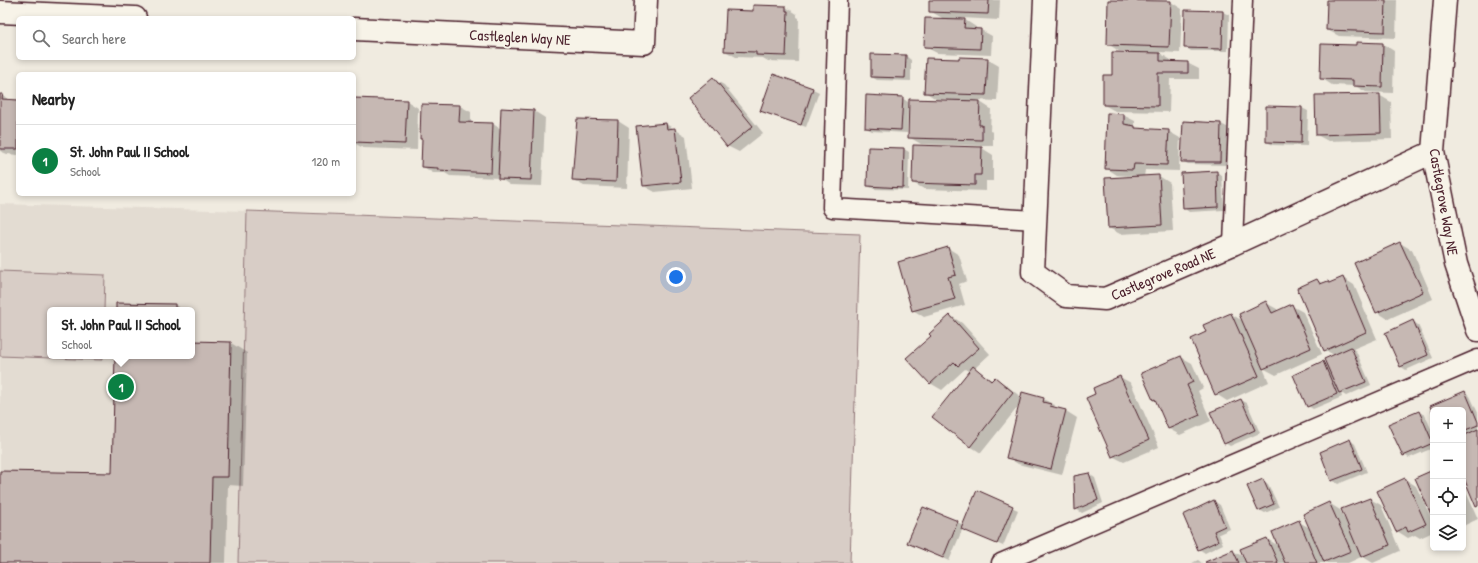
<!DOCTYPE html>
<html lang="en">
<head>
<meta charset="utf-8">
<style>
  body { margin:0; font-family:"Patrick Hand",sans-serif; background:#f2f2f2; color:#222 }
  .controls { position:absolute; right:12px; bottom:12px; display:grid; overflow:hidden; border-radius:6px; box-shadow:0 2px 6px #0003 }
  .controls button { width:36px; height:36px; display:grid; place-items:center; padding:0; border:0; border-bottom:1px solid #e0e0e0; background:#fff; color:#222; font:20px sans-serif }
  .you { position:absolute; left:676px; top:277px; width:14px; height:14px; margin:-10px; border:3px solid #fff; border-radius:50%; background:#1a73e8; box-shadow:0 0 0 6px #1a73e833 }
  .badge { display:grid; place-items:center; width:26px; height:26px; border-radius:50%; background:#0b8043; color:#fff; font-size:13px; font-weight:700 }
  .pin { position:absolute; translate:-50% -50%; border:2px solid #fff; box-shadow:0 1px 4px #0006 }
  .popup { position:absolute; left:47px; top:307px; width:148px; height:52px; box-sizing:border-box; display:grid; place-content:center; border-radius:6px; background:#fff; filter:drop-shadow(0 1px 3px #0005); font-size:13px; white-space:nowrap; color:#767676 }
  .popup b { font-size:15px; color:#222 }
  .popup::after { content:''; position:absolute; left:50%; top:100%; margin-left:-8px; border:8px solid transparent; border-top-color:#fff }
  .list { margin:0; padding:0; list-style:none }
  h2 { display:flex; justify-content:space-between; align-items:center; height:52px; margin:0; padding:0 16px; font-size:17px }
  h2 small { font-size:13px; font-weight:400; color:#767676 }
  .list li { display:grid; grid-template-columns:26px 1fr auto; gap:12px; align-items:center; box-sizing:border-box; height:72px; padding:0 16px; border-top:1px solid #e0e0e0 }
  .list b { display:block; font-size:15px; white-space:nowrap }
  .list p { margin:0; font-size:13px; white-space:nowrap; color:#767676 }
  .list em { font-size:13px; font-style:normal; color:#767676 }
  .icon { flex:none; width:22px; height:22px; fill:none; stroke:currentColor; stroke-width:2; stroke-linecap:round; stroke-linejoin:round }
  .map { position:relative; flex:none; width:1478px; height:563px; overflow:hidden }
  .search { position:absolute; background:#fff; box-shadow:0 2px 6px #0003; left:16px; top:16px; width:340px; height:44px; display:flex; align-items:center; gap:10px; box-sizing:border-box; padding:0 14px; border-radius:6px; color:#767676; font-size:15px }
  .panel { position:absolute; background:#fff; box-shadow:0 2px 6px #0003; left:16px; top:72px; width:340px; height:124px; border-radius:6px }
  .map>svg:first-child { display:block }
  .built { fill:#e3dcd2; fill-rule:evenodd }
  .green { fill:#d8cdc6; stroke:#917678 }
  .shadow { fill:#0003 }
  .building { fill:#c6b8b3; stroke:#4a1f2b }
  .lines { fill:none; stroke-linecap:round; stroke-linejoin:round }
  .lane-casing { stroke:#4a1f2b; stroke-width:21 }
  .street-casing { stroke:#4a1f2b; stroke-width:25 }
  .lane { stroke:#f7f3e8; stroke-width:18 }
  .street { stroke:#f7f3e8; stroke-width:22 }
  .labels { text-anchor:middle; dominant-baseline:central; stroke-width:4; stroke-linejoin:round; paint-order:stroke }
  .street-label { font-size:15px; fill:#4a1f2b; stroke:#f7f3e8 }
</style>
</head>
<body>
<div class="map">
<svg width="1478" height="563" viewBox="0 0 1478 563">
  <rect width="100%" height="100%" fill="#f0ebe0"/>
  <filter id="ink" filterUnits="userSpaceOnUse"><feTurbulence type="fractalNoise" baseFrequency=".025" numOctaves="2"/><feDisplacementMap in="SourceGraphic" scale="8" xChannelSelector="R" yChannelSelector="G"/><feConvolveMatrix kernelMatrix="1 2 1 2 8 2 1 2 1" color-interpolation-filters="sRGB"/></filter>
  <g filter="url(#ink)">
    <path class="built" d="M0,204L247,211L238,563H0ZM50,310H192V356H50Z"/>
    <path class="green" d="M247,211L860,234L850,563H238Z
      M0,271L105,275L104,310H50V356H102V360L0,356Z"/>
    <path class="shadow" d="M930,0H1000L999,20L962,18L976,27V29L981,30L992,36L991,55L937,53L925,47L944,19L930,11Z
      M1109,0L1171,2L1182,9L1180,53L1158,52L1171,60V62L1187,63L1199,69V79H1170L1169,112L1115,111L1104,105L1113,76L1130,53V51H1119L1108,44Z
      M1328,0H1397L1396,38L1339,36L1327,30Z
      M786,7L797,14V17L799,18L798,62L768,61L763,58L736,57L725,51L754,12Z
      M1186,11L1223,12L1229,15L1228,51H1191L1185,47Z
      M1383,44L1394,51L1393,93L1366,92L1355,86L1332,85L1321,78L1357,46Z
      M906,56L911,60V81L877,80L872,77Z
      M987,59L999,66L997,101L977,100L991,109L990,131L993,132V146L921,144L909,137L946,101V99H936L925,92Z
      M774,75L813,89L819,92L806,127L767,113Z
      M713,79L724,85L763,133L739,152L727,146Z
      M0,95L13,101H18V155L7,154L0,151Z
      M1379,95L1391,102L1392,139L1328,141L1317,135Z
      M902,98L908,102L907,133L872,131L866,128Z
      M354,99L407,101L418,108L417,150L363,148L356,144L355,151H354Z
      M460,106L471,112V124H493L501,129L534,111L545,118L542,186L510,185L499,178L450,176L445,173H433L422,166Z
      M1267,107L1302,108L1308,111L1307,146L1273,145L1267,142Z
      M1123,115L1135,121V127L1139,130L1168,131L1180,138L1179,171L1145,170L1144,177L1159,176L1170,183L1173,231L1120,234L1109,228L1135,177V176L1117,175L1106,168Z
      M578,120L618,121L629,128L627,188L584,186L573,180Z
      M666,124L686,136L692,188L655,192L644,186Z
      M1221,124L1227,127L1226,165L1188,164L1182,161Z
      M982,148L993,155V181H986V191L924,189L913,183Z
      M904,149L909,152L908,190L874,189L868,186Z
      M1216,172L1222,175L1224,210L1189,212L1184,208Z
      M1400,243L1412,250L1433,299L1388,319L1377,312Z
      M948,248L959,255L967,281L959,284L965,305L924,317L913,310Z
      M1343,278L1354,285L1377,339L1353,349L1356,351L1371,385L1346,396L1341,393L1342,397L1313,409L1308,406L1323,362L1328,365L1334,355L1325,350L1317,280L1324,284H1330Z
      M1266,303L1277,309L1278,311L1292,306L1303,312L1322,354L1276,375L1263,368L1269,382L1227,401L1216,394L1207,333L1231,314L1243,321Z
      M175,305L183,310H117Z
      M951,316L962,323L990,354L975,368L993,381L995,378L1006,385L1022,398L1043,399L1055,405L1054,407L1058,409L1066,411L1077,418L1062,475L1018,464L1007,457L1021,403L981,453L970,446V372L965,369L942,390L930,383L932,336Z
      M1413,321L1418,325L1433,358L1406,370L1400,366Z
      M192,342L231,343L247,353L243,486L228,485L226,563H0V472L113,474L116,356H192Z
      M1181,357L1192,363L1203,388L1198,391L1211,421L1180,435L1169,429L1157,402L1153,400Z
      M1120,377L1131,383L1159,447L1124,462L1112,456Z
      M1465,392L1470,396L1478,413V506L1463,474V410H1433V412L1431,407Z
      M1241,400L1247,403L1260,433L1230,446L1225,443Z
      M1419,412L1425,415L1433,433V448L1409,458L1404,455Z
      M1350,440L1355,444L1367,472L1338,484L1332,480Z
      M1089,474L1095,478L1103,503L1082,513L1076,509L1075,477Z
      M1405,479L1416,486L1433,522V532L1420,538L1415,535L1408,538L1397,531Z
      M1262,480L1268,484L1279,507L1265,513L1259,510Z
      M1463,485L1478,519L1463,526Z
      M977,491L1018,510L1003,546L963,528L949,561L909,543L924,508L964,525Z
      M1370,499L1381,505L1400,551L1373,563L1360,555L1361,557L1348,563H1327L1325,561V563H1207L1233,551L1244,557L1267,539L1279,546L1299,522L1310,528L1329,503L1340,510L1345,520Z
      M1214,501L1220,505L1230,529L1219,534L1223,544L1205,553L1199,549Z
      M1198,560L1202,563H1192Z"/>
    <path class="building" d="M929,0H989L988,14L929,12Z
      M1108,0L1171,1L1169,47L1107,45Z
      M1327,0H1386L1385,32L1326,30Z
      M753,5L786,6V11H788L786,56L756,55V52L724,51L726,10L753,11Z
      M1185,10L1223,11L1222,49L1184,48Z
      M925,18L965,19L964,28L981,29L980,49L924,47Z
      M1356,42L1383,43L1382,87L1353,86V80L1320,79L1321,44L1356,45Z
      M1112,52L1160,53V61L1188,62V73H1158V106L1103,105V75H1112Z
      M871,54L906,55L905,78L871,77Z
      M959,57L988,58L986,95L924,93L926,58L959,59Z
      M773,74L813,88L801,125L760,111Z
      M713,77L753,126L727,147L688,98Z
      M0,94H3L2,99L18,100V149H0Z
      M1380,94L1381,133L1316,135L1315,95Z
      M866,95L903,97L901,130L865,128Z
      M354,98L407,100L405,144L354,142Z
      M909,99L980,101L979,125H982V140L908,138Z
      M421,104L460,105L459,122L493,123L491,173L438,170V168L421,167L422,139H420Z
      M1266,106L1302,107L1301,143L1266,142Z
      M501,108L534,110L531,180L498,179Z
      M1107,113L1124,114V124L1135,126V128L1169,130L1167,165L1134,164L1133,170L1105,169Z
      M577,119L618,120L616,182L572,180Z
      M1183,121L1221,123L1220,162H1181Z
      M666,123L667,129L675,128L681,182L643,186L636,126Z
      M913,145L982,147L981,175H975V185L912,183Z
      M868,147L904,148L903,188L867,186Z
      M1217,171L1218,207L1183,209L1181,173Z
      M1159,175L1162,225L1108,228L1105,178Z
      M1400,242L1423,292L1376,313L1354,263Z
      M948,247L956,275L948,277L955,299L912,311L898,262Z
      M1343,277L1366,332L1324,351L1297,288L1317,279L1320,284L1328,281L1329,283Z
      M1266,301L1272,313L1292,304L1311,348L1263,369L1239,314Z
      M116,303L175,304V310H116Z
      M1231,313L1259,376L1215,395L1191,339L1206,332L1203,325Z
      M950,315L979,348L958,366L954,362L930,384L906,358L931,336L929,334Z
      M1413,320L1428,355L1400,367L1385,333Z
      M192,341L231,342L228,477H212L210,563H0V471L112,473L115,356H192Z
      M1351,347L1366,382L1339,393L1324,359Z
      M1181,356L1193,382L1187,385L1200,415L1168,429L1155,399L1153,400L1141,373Z
      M1323,361L1337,394L1307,407L1293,375Z
      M973,366L991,381L995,377L1013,392L970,447L932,417Z
      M1120,376L1149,440L1112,457L1086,398L1095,394L1093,388Z
      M1465,391L1478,422V425L1463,431V410H1433V414L1430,406Z
      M1022,392L1044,398L1043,402L1051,404L1050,406L1066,410L1051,469L1006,458Z
      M1241,399L1255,430L1224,444L1210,412Z
      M1419,411L1433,443L1403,456L1388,424Z
      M1478,429V506L1476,507L1463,476V436Z
      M1350,439L1362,469L1331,481L1320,452Z
      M1433,470V519L1415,478Z
      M1089,473L1098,500L1075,510L1074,476Z
      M1405,478L1426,524L1408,532L1406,527L1396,532L1377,491Z
      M1263,479L1274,504L1258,511L1247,486Z
      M977,490L1013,506L997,544L961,529Z
      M1370,498L1390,545L1361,557L1341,509Z
      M1214,500L1225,526L1214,531L1218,541L1198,550L1183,515Z
      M1329,502L1351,551L1324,562L1303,514Z
      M923,507L958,521L943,558L907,543Z
      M1299,520L1317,563H1285L1272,532Z
      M1267,538L1278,563H1246L1240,549Z
      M1233,550L1239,563H1206L1205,562Z"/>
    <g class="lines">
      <g class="lane-casing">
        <path id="lane" d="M838,0L832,208L1035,220
          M1233,244L1243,0
          M1001,563L1478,359"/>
      </g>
      <g class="street-casing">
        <path id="street" d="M1045,0L1033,272L1066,296L1105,299L1233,244L1433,152
          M1445,0L1433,152L1456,264L1478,330
          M0,12L135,18
          M354,29L644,43L646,0"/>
      </g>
      <use href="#lane" class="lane"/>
      <use href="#street" class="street"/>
    </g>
  </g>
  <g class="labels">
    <g class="street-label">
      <text transform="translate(520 37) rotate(3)">Castleglen Way NE</text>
      <text transform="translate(1444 202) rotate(80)">Castlegrove Way NE</text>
      <text transform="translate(1163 274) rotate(-23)">Castlegrove Road NE</text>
    </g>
  </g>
</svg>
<div class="controls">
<button>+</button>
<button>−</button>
<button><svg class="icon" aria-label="locate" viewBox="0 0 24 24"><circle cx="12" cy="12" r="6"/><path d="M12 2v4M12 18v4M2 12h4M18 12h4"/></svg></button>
<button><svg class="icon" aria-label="layers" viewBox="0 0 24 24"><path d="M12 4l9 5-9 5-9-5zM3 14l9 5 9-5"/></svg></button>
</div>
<div class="you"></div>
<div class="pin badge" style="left:121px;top:387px">1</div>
<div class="popup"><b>St. John Paul II School</b>School</div>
<div class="search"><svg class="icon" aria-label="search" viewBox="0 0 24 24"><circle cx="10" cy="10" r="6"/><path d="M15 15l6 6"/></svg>Search here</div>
<section class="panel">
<h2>Nearby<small></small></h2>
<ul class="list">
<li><span class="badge">1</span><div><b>St. John Paul II School</b><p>School</p></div><em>120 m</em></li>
</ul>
</section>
</div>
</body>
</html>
